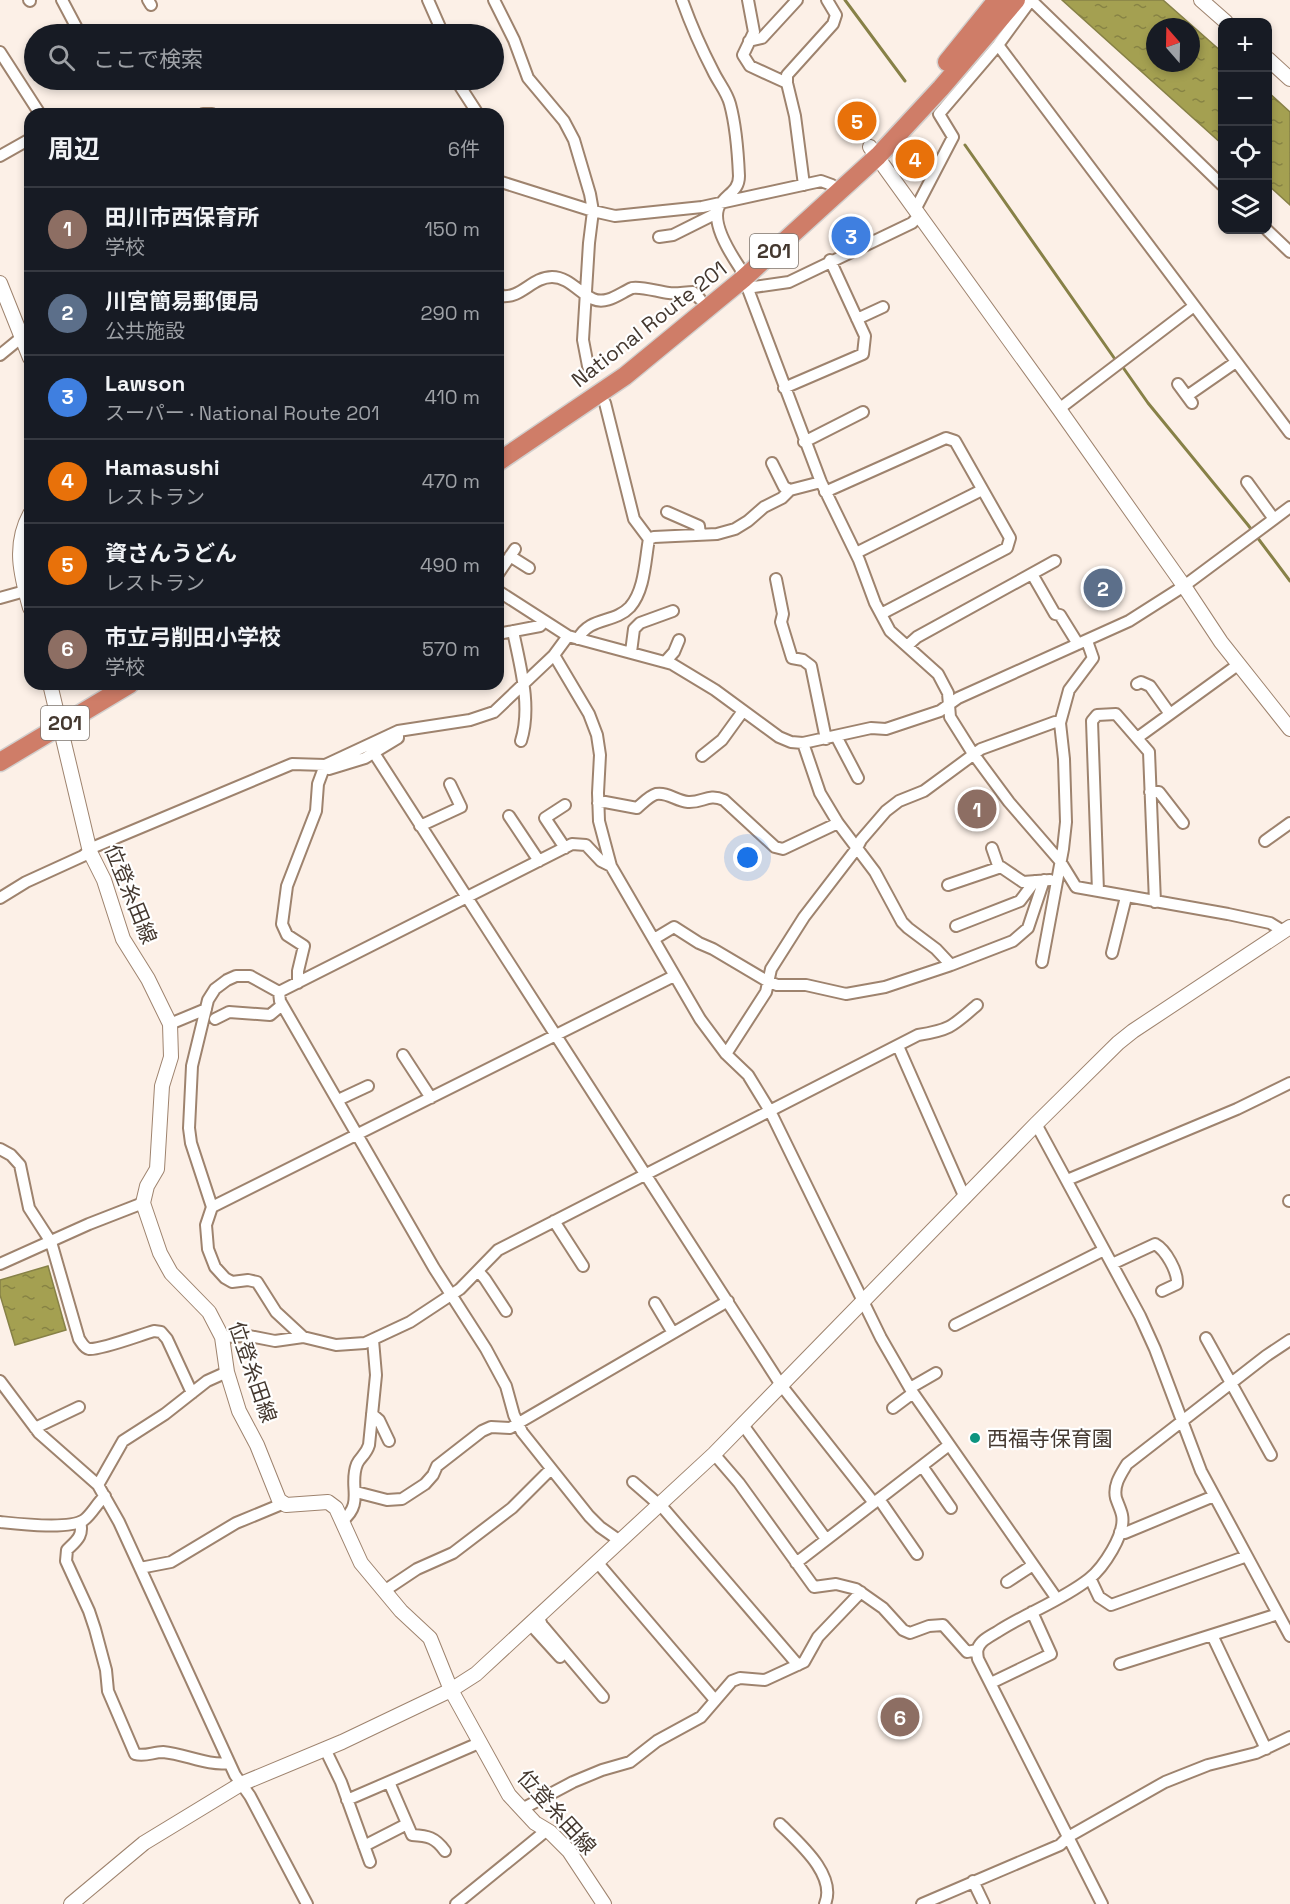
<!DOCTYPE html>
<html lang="ja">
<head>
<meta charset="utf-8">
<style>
  body { margin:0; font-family:"Space Grotesk","Noto Sans JP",sans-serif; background:#20242c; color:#f1f3f6 }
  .controls { position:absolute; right:18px; top:18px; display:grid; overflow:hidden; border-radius:12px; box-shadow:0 3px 9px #0003 }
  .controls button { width:54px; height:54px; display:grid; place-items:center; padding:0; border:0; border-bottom:2px solid #363941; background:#171b24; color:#f1f3f6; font:30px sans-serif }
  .compass { position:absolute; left:1146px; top:18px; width:54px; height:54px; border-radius:50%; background:#171b24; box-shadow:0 3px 9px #0003; rotate:340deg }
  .you { position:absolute; left:748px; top:858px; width:21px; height:21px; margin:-15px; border:4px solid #fff; border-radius:50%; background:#1a73e8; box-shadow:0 0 0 9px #1a73e833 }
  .badge { display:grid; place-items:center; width:39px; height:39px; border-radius:50%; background:#0d947f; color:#fff; font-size:20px; font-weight:700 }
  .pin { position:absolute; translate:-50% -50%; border:3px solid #fff; box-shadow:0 2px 6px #0006 }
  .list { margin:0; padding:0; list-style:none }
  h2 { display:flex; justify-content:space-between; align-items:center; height:78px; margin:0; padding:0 24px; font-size:26px }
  h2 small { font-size:20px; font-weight:400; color:#9ea1a6 }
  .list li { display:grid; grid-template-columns:39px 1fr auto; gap:18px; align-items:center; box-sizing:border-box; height:84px; padding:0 24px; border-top:2px solid #363941 }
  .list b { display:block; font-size:22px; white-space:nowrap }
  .list p { margin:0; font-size:20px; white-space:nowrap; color:#9ea1a6 }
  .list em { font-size:20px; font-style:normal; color:#9ea1a6 }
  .icon { flex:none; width:33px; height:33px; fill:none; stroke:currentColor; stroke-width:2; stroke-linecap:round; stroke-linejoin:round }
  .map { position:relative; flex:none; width:1290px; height:1904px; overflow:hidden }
  .search { position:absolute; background:#171b24; box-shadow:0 3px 9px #0003; left:24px; top:24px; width:480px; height:66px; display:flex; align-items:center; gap:15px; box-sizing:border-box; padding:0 21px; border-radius:33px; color:#9ea1a6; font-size:22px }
  .panel { position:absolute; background:#171b24; box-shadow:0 3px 9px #0003; left:24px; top:108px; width:480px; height:582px; border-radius:18px }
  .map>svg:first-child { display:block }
  .water { fill:url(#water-ripples); stroke:#878147; stroke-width:1.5; fill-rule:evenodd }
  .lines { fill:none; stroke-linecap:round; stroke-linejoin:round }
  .stream { stroke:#878147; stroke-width:3 }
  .street-casing { stroke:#9e836e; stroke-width:14 }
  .secondary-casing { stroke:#9e836e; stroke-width:16 }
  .highway-casing { stroke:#d2cfcd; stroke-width:21 }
  .street { stroke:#fff; stroke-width:10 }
  .secondary { stroke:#fff; stroke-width:14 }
  .highway { stroke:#cf7d68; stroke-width:18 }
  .poi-dot { fill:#0d947f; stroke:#fff; stroke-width:2 }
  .labels { text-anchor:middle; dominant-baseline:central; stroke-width:4.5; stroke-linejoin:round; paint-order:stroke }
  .shield { fill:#fff; stroke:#7c746d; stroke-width:1.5 }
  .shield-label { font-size:20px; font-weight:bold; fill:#44382f }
  .street-label { font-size:21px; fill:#44382f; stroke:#fff }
  .poi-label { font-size:21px; fill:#44382f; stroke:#fff; text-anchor:start }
</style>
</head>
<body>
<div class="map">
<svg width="1290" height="1904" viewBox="0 0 1290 1904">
  <defs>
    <pattern id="water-ripples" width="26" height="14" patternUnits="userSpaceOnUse" patternTransform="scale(1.5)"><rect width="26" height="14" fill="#a4a051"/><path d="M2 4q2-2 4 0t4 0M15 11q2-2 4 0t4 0" fill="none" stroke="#878344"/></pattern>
  </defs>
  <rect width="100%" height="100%" fill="#fcf0e7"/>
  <path class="water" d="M1062,0H1163L1222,52V144ZM1155,27H1191V63H1155Z
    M1268,92L1290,112V205L1268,185Z
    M48,1266L66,1330L15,1345L0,1295V1280Z"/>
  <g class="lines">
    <path class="stream" d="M845,0L905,81
      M965,145L1117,362
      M1122,366L1148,403L1248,525L1290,581"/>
    <g class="street-casing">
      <path id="street" d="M29,0L30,1
        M62,0L80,34
        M148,0L151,5
        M428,0L443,34
        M494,0L514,40L528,78L564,121L574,140L590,194L593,211L589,243L583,340L588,366L591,373
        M682,0C691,25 701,48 713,71C718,82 727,92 730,104C736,126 738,153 739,176C739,190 729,193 722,202C707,218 730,253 740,268L821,482L859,560L875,603L890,631L938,674L948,693L950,717L972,752L1009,802L1060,861L1076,887L1228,914L1270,923L1283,931
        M748,0L754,32L743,55L750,66L787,83L795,116L804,185
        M1031,0L1222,185
        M749,41L762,38L797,0
        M998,45L1290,433
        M0,52L40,114
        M456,80L478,114
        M787,83V75L833,24L836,15L827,0
        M203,114H212
        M0,156L30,139
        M498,181L593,211L615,216L702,207L821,181L832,185
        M916,208L953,137L939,114L998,45L1031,0
        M1267,230L1290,252
        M659,237L673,235L717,213
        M747,288L789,282L912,223L920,215
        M498,292L501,296C521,299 532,277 552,277C569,277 579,293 593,299C607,305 620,293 632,288C641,286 659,292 669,293C677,294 685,292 693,292L700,299
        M857,319L883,307
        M0,355L22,337
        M1178,384L1192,403
        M784,388L863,354L865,336L830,260
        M1187,396L1236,362
        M1059,409L1194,306
        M804,442L863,412
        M772,463L784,487L790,490
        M1247,482L1274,519
        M825,492L946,438L955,441L1010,538L1007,548L881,614
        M667,512L699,526L700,535
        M649,539L654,537L717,534L735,529L748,521L764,507L782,498L790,490L821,482
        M856,553L982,490
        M510,556L529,568
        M498,574L515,549
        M1032,574L1055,614L1060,615L1078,644
        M776,579L783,614L781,622L792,658L803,660L811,666L826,739
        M498,591L568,636L672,664L715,690L779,737L791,742L803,743L871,728L886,729L940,711L958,698L1129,621L1184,586L1290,507
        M0,598L25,591L30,593
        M513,631C520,666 532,706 521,741
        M498,634L540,626L544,622
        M578,639C590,616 614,624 630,607C645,590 645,560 649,539L634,519L605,403
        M907,646L917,637L1055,561
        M631,652L634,629L640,623L673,611
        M554,655L589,714L597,735L600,755L598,793L599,821L611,866L700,1019L726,1054L748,1075L770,1111L881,1338L911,1390L1057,1599
        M665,662L674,652L679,640
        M1137,684L1141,682L1150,686L1170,714
        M836,736L858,778
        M1137,738L1239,664
        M803,743L820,793L838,823L875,872L902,922L908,928L936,949L951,965
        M374,753L781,1385L874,1503
        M702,756L722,740L743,711
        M329,769L365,758L398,738V735
        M1150,792H1159L1183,823
        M598,803L605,802L637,808C642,804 649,796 656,794C668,792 676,801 688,802C703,803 708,793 724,800L775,847L783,849L838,823
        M509,816L539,861
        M420,826L461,807L450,784
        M1265,841L1290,823
        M565,848L545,818L565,805
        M992,848L999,868
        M948,885L1001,867L1023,882L1050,880
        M1098,891L1092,721L1097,715L1116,714L1149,752L1155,902
        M0,898L26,882L83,856L94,847L292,764L325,765L398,731L470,720L494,712L554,655L568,636
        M956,926L1020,901L1035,881
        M654,939L674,927L699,943L713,949L767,981L777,985H806L846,994L885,987L951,965L1013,941L1028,928L1044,880
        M1112,953L1126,897
        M1042,962L1063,849L1066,822L1064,759L1060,723L1069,690L1093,658L1087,641
        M298,983V971L304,946L287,935L282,924L287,886L316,811L318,784L325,765
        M279,992L280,1001L434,1268L486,1349L506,1386L514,1415L522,1432L589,1516L600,1527L620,1541
        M279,992L250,976H236L227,980L215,989L208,1000L192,1066L189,1128L191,1143L212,1207L206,1225L208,1249L215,1267L225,1278L232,1282L248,1280L257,1282L276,1312L303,1337
        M279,992L572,844L586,845L601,861L611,866
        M215,1019L229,1012L270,1015L282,1005
        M170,1024L206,1009
        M898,1046L965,1198
        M726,1054L766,992L771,969L804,917L857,848L861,840L886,811L899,801L924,791L981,749L1055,722L1060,723
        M403,1055L431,1098
        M338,1100L368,1086
        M1036,1124L1140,1316L1155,1349L1201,1471L1290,1636
        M0,1149L11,1155L20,1165L29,1208L51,1242L79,1339C82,1343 84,1348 89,1349C101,1350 140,1335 154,1331L161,1332L167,1339L192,1393
        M1067,1180L1237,1109L1290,1083
        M1289,1201H1290
        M212,1207L674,976
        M554,1221L583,1266
        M0,1264L89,1224L143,1203
        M1112,1264L1155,1244C1166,1250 1178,1272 1177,1284L1162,1291
        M478,1271L485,1279L506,1311
        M655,1303L673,1333
        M955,1325L1104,1250
        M222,1337L249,1336L275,1341L303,1337L336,1345L365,1343L410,1322L460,1289L498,1250L918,1035C950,1030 953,1026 977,1005
        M1206,1338L1271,1455
        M0,1381L39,1433L98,1485L119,1522L235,1775L250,1796L307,1904
        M910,1388L936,1373
        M893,1408L913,1393
        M372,1414L379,1420L389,1441
        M743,1425L826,1539
        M35,1428L79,1407
        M714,1454L739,1483L814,1587L836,1584L856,1589L883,1608L903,1630L910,1633L929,1626L943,1625L967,1652L977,1650
        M922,1466L951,1508
        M633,1482L664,1509L798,1665
        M98,1485L123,1441L165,1414L207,1381L227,1372
        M356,1492L387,1500L402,1499L425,1484L433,1475L437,1466L482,1431L491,1427L510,1428L728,1301
        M879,1499L917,1554
        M342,1521C365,1503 348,1486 357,1464C360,1457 366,1455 369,1445L376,1375L373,1340
        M0,1522C19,1524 69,1530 84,1520C92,1514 97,1503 105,1496
        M80,1522C84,1536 76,1541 67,1550L66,1561L89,1611L95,1629L106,1670L108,1691L135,1754C145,1757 153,1752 163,1752C186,1754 207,1766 229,1763
        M1120,1532L1125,1533L1214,1496
        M597,1562L715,1700
        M796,1563L949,1445
        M140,1568L171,1562L236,1523L282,1504
        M1090,1578L1099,1597L1111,1605L1247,1556
        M1007,1582L1033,1565
        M384,1591L417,1569L453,1553L512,1508L551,1469
        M538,1616L542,1625L603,1697
        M530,1624L560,1657
        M1212,1635L1266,1749
        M1120,1664L1278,1614
        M991,1683L1051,1654L1032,1612
        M325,1749L341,1782L370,1862
        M389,1782L412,1835C428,1836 435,1837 445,1851
        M347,1800L479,1743
        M522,1809L573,1782L602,1770L630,1762L657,1741L701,1717L732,1681L740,1678L765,1680L804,1662L818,1637L861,1592
        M780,1824C799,1843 837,1875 825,1904
        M364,1846L407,1824
        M973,1881L984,1904
        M456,1904L547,1830
        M922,1904L1060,1845L1068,1837L1165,1782L1208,1765L1256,1753L1290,1737
        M1102,1904L978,1659C977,1653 976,1648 982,1642C986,1638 992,1635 997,1632C1026,1613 1061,1601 1089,1579C1103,1568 1126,1534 1122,1515C1121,1510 1118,1504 1116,1498C1113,1485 1121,1474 1127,1464L1266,1356L1290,1340"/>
    </g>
    <g class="secondary-casing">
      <path id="secondary" d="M1201,0L1226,22
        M1268,59L1290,79
        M870,147L1059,409L1184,586L1221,642L1290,729
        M0,283L30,358
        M30,514C13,545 21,575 30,608
        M50,684L90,852L104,880L123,939L148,979L170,1024L171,1057L162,1086L157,1169L147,1186L143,1203L160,1253L171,1273L209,1312L222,1337L227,1372L239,1411L257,1445L279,1500L286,1505L328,1502L336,1508L361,1563L401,1611L430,1638L451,1690L509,1795L535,1823L550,1832L569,1851L604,1904
        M71,1904L144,1843L241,1784L342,1742L451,1690L476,1674L714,1454L1036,1124L1118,1043L1133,1031L1290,927"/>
    </g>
    <g class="highway-casing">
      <path id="highway" d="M947,62L997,0
        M498,462L625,376L743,279L878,156L941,88L1016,0
        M0,762L130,684"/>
    </g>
    <use href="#street" class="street"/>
    <use href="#secondary" class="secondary"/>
    <use href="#highway" class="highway"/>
  </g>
  <circle class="poi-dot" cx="975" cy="1438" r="6"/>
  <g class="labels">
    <g class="shield">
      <rect x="750" y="234" width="48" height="34" rx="4.5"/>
      <rect x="41" y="706" width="48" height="34" rx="4.5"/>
    </g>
    <g class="shield-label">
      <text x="774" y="251">201</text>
      <text x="65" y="723">201</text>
    </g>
    <g class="street-label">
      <text transform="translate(649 324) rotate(-38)">National Route 201</text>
      <text transform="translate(131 894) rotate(68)">位登糸田線</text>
      <text transform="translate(253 1372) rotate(71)">位登糸田線</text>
      <text transform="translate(557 1812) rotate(48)">位登糸田線</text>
    </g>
    <g class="poi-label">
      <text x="987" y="1438">西福寺保育園</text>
    </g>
  </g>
</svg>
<div class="controls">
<button>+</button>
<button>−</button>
<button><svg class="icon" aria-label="locate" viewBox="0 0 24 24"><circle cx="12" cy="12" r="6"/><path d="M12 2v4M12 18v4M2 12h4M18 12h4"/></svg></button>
<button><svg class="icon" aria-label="layers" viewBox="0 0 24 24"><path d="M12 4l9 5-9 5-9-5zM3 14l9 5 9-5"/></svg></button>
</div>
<svg class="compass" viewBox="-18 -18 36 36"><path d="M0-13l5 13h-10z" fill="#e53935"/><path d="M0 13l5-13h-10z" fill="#9ea1a6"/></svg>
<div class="you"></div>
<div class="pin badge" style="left:977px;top:809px;background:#8d6e63">1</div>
<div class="pin badge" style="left:1103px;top:588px;background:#5c6f8a">2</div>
<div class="pin badge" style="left:851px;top:236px;background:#3f7fe0">3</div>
<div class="pin badge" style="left:915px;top:159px;background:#e8710a">4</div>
<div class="pin badge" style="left:857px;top:121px;background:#e8710a">5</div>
<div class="pin badge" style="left:900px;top:1717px;background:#8d6e63">6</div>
<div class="search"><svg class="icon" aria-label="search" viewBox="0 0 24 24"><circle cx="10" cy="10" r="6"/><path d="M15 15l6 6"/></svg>ここで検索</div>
<section class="panel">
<h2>周辺<small>6件</small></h2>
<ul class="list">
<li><span class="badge" style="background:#8d6e63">1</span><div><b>田川市西保育所</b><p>学校</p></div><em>150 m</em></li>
<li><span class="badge" style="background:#5c6f8a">2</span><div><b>川宮簡易郵便局</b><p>公共施設</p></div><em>290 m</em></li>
<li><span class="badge" style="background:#3f7fe0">3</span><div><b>Lawson</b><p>スーパー · National Route 201</p></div><em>410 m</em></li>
<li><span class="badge" style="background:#e8710a">4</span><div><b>Hamasushi</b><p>レストラン</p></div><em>470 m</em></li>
<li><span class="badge" style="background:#e8710a">5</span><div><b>資さんうどん</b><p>レストラン</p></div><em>490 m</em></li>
<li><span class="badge" style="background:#8d6e63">6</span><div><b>市立弓削田小学校</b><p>学校</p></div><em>570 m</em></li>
</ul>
</section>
</div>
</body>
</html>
